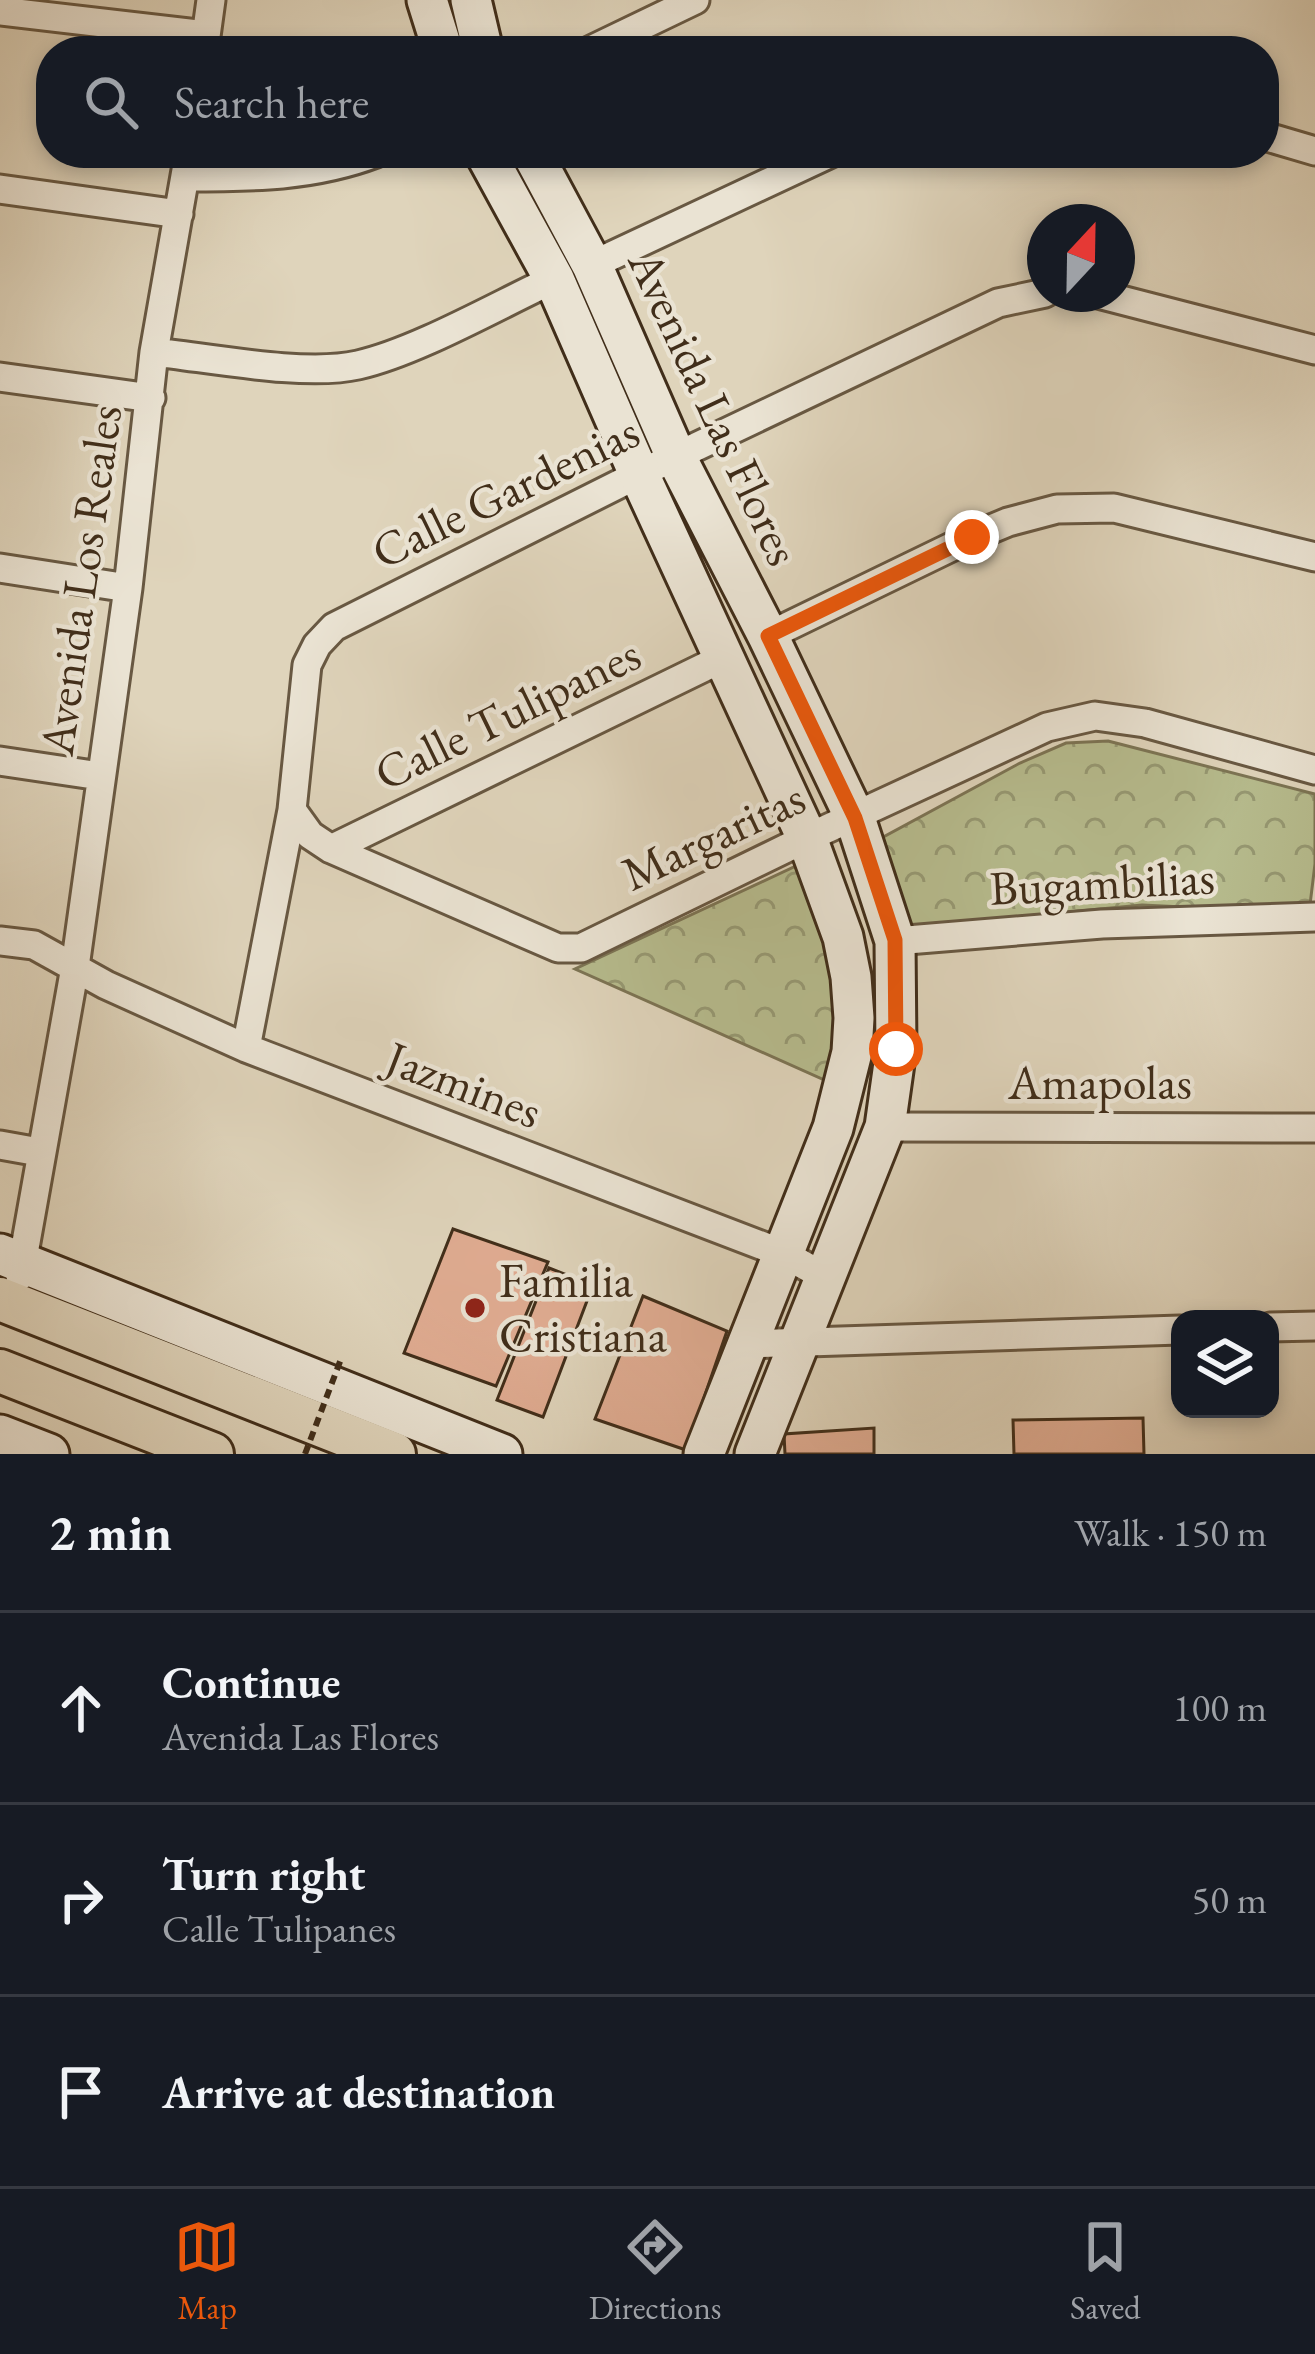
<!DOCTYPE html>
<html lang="en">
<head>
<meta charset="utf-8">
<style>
  body { margin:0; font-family:"EB Garamond",serif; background:#20242c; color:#f1f3f6 }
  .controls { position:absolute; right:36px; bottom:36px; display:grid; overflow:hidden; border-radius:24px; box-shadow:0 6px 18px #0003 }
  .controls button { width:108px; height:108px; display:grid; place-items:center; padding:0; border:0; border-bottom:3px solid #363941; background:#171b24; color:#f1f3f6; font:60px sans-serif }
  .compass { position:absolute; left:1027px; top:204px; width:108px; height:108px; border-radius:50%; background:#171b24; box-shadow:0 6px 18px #0003; rotate:22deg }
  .stop { position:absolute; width:36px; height:36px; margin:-27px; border:9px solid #ea580c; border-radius:50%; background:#fff }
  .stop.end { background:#ea580c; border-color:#fff; box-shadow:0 3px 12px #0008 }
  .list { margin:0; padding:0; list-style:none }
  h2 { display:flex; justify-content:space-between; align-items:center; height:156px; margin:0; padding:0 48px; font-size:51px }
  h2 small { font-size:39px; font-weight:400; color:#9ea1a6 }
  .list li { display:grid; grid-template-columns:78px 1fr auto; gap:36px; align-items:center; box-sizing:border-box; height:192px; padding:0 48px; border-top:3px solid #363941 }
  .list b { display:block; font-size:45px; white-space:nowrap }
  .list p { margin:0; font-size:39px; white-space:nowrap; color:#9ea1a6 }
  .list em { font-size:39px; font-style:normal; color:#9ea1a6 }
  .icon { flex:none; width:66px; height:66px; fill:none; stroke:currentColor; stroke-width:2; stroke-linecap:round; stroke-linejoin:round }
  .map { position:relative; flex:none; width:1315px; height:1454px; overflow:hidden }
  .search { position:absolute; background:#171b24; box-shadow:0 6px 18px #0003; left:36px; right:36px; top:36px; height:132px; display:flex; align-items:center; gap:30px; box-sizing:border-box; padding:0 42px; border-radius:48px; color:#9ea1a6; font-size:45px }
  .sheet { height:732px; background:#171b24 }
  nav { display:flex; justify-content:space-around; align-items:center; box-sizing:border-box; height:168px; border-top:3px solid #363941; background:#171b24; font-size:33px; color:#9ea1a6 }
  nav a { display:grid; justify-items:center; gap:6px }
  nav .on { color:#ea580c }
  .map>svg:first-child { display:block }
  .forest { fill:url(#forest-crowns); stroke:#7c7454; stroke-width:3 }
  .building { fill:#e0ac92; stroke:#412e1a; stroke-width:3 }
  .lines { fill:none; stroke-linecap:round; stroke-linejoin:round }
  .street-casing { stroke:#685842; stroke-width:33 }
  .secondary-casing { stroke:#412e1a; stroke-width:45 }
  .primary-casing { stroke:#412e1a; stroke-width:48 }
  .street { stroke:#eae3d3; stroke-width:27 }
  .secondary { stroke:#eae3d3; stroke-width:39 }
  .primary { stroke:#dfd4bb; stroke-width:42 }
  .path-bridge { stroke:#412e1a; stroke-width:6; stroke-dasharray:9 6; stroke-linecap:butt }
  .route { stroke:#ea580c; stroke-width:15 }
  .poi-dot { fill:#8f2418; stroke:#eae3d3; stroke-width:4.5 }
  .labels { text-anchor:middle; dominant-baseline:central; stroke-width:9; stroke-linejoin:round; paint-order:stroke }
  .street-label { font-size:48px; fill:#412e1a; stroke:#eae3d3 }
  .poi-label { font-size:48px; fill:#412e1a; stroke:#eae3d3; text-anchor:start }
</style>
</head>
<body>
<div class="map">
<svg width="1315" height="1454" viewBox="0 0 1315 1454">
  <defs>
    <pattern id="forest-crowns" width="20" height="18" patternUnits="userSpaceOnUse" patternTransform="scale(3)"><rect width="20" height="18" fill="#b6bb8d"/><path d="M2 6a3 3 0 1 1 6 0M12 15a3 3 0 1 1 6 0" fill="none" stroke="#969872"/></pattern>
  </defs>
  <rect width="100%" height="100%" fill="#dfd4bb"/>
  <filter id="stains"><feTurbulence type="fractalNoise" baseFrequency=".00167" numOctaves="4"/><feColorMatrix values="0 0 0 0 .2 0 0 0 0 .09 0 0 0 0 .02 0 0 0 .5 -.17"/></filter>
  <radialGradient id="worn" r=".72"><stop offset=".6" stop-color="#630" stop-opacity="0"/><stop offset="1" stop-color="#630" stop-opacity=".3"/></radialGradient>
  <path class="forest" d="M1108,741L1315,794V864L1309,913L1142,905L910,927L876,841L1020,763L1066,743Z
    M796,866C839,954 840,985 829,1082L575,969Z"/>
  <path class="building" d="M453,1229L548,1262L496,1386L404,1353Z
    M549,1268L593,1285L543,1417L497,1400Z
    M643,1296L727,1331L686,1450L595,1419Z
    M1143,1418L1144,1454H1014L1013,1420Z
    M874,1428V1454H785L784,1434Z"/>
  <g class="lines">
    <g class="street-casing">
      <path id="street" d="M0,11L206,35
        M204,51L211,0
        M589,51L695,0
        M1264,136L1315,151
        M186,177C252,177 313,177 376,153
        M0,189L179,214
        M592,265L831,153
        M1098,294L1315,350
        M154,352C210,358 305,377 358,365C416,352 498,305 554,279
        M0,377L151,398
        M0,568L128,588
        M768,636L972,537L1008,522L1057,509L1114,508L1315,557
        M0,761L100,776
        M292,810L310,835L331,849L558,948H581L807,838L1047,727L1095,716L1145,723L1315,770
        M331,849L723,658
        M0,941L34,945L106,985L246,1048L784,1254L825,1277
        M895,941L1102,924L1315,917
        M246,1048L292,810L307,665L317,645L334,627L639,474L998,303L1045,293
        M885,1127L1315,1128
        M0,1145L39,1152
        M20,1276L75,967L128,588L154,352L189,153
        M1270,1327L1315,1326
        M747,1344L1180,1330"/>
    </g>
    <g class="secondary-casing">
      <path id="secondary" d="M427,0L443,51
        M471,0L483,51
        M485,153L554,279L639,474L807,838L843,937L851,977L854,1018L852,1052L833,1128L704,1454
        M532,153L592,265L676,457L768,636L855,818L895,941L896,1049L885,1127L755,1454
        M0,1254L502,1454
        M0,1435L49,1454"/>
    </g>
    <g class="primary-casing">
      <path id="primary" d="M0,1299L394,1454
        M0,1371L212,1454"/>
    </g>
    <use href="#street" class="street"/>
    <use href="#secondary" class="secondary"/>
    <use href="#primary" class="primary"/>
    <path class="path-bridge" d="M305,1454L341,1359"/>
  </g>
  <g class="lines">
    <path class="route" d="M896,1049L895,940L855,818L768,636L972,537"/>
  </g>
  <circle class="poi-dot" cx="475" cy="1308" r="12"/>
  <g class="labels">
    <g class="street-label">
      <text transform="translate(715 407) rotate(65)">Avenida Las Flores</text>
      <text transform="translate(505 491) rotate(-26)">Calle Gardenias</text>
      <text transform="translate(80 580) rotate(-82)">Avenida Los Reales</text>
      <text transform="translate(507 713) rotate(-26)">Calle Tulipanes</text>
      <text transform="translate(713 835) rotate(-25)">Margaritas</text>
      <text transform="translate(1102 882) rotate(-3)">Bugambilias</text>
      <text x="1100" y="1082">Amapolas</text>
      <text transform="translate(464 1084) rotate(21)">Jazmines</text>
    </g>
    <g class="poi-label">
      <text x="499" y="1280">Familia<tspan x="499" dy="55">Cristiana</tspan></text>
    </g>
  </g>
  <rect width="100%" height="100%" filter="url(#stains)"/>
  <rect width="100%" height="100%" fill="url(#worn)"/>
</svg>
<div class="controls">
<button><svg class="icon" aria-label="layers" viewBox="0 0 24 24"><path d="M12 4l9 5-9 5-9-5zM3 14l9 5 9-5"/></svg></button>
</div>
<svg class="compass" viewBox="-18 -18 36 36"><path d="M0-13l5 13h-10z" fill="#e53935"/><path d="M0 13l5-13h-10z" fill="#9ea1a6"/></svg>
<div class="stop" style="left:896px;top:1049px"></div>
<div class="stop end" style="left:972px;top:537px"></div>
<div class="search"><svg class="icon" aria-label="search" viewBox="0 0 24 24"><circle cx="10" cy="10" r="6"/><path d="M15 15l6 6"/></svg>Search here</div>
</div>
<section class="sheet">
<h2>2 min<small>Walk · 150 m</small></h2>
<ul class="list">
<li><svg class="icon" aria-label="ahead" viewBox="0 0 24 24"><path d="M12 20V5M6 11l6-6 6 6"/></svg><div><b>Continue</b><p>Avenida Las Flores</p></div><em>100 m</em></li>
<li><svg class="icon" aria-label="right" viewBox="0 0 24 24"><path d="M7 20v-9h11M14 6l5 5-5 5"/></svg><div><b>Turn right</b><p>Calle Tulipanes</p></div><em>50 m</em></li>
<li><svg class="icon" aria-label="arrive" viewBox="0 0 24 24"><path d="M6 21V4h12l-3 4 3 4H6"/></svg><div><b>Arrive at destination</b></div></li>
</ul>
</section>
<nav>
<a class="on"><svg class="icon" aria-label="map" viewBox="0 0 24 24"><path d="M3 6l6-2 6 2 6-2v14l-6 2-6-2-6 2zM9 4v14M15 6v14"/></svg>Map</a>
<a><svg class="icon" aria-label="directions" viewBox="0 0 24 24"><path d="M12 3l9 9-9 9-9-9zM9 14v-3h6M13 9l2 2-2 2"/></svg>Directions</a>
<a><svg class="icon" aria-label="saved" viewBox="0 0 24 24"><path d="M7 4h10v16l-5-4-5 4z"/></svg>Saved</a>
</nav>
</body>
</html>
